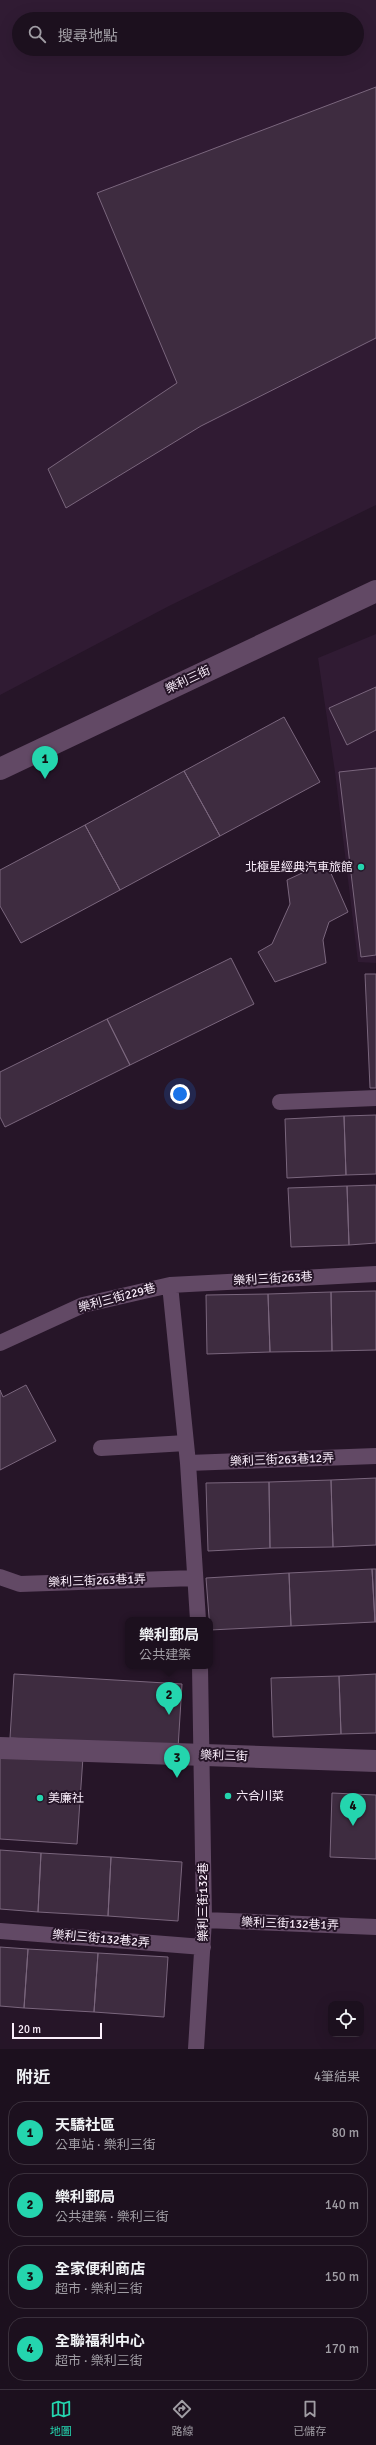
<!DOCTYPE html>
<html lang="zh-TW">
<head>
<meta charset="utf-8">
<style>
  body { margin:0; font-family:Signika,"Noto Sans TC",sans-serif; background:#251927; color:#f1f3f6 }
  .controls { position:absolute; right:12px; bottom:12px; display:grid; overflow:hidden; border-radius:8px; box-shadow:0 4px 16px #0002 }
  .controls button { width:36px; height:36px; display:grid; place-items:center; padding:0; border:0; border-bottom:1px solid #3a303c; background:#1c101e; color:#f1f3f6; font:20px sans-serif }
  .scale { position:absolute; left:12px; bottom:10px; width:90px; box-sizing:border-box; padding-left:4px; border:2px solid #fbeffc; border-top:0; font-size:11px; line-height:14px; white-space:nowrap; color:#fbeffc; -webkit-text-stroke:3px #261528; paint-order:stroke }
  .you { position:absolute; left:180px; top:1094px; width:14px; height:14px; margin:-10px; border:3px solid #fff; border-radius:50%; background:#1a73e8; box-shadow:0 0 0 6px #1a73e833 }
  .badge { display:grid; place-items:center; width:26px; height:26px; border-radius:50%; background:#24d5ae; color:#111; font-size:13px; font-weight:700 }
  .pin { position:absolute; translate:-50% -33px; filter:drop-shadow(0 1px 2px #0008) }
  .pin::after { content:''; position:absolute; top:21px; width:14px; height:12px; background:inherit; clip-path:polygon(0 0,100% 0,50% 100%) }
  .popup { position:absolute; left:125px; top:1617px; width:88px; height:52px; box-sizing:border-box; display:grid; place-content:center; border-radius:8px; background:#1c101e; filter:drop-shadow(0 1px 3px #0005); font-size:13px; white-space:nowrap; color:#a09da4 }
  .popup b { font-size:15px; color:#f1f3f6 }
  .popup::after { content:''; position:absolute; left:50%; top:100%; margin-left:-8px; border:8px solid transparent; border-top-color:#1c101e }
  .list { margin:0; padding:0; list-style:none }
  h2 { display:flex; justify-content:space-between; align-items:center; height:52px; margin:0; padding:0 16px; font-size:17px }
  h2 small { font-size:13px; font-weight:400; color:#a09da4 }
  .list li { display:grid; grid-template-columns:26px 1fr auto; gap:12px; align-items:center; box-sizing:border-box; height:64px; margin:0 8px 8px; padding:0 8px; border:1px solid #3a303c; border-radius:16px }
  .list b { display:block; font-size:15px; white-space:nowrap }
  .list p { margin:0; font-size:13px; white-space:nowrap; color:#a09da4 }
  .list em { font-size:13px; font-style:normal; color:#a09da4 }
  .icon { flex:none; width:22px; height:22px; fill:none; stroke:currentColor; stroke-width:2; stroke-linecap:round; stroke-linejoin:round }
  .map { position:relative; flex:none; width:376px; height:2049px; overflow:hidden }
  .search { position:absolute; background:#1c101e; box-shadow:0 4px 16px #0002; left:12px; right:12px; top:12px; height:44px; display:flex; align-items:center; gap:10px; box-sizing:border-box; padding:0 14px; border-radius:22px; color:#a09da4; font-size:15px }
  .sheet { height:340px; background:#1c101e }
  nav { display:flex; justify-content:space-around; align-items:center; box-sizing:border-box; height:56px; border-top:1px solid #3a303c; background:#1c101e; font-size:11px; color:#a09da4 }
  nav a { display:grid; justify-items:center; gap:2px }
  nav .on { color:#24d5ae }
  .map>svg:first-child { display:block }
  .built { fill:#301b33; fill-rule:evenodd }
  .building { fill:#3e2c40; stroke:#7a667d }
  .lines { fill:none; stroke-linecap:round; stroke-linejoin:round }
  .lane { stroke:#624965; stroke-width:16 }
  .street { stroke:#624965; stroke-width:22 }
  .poi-dot { fill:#24d5ae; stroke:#261528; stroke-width:1.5 }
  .labels { text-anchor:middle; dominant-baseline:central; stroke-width:4; stroke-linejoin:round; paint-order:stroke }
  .street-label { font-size:12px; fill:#fbeffc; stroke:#261528 }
  .poi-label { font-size:12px; fill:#fbeffc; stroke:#261528; text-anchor:start }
</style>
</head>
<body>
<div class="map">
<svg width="376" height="2049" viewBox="0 0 376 2049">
  <rect width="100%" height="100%" fill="#261528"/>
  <path class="built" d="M0,0H376V505L169,606L0,695ZM19,19H357V49H19Z
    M376,634V963L358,962L335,772L318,658Z"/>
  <path class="building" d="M376,87V338L201,426L66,508L48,469L177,383L97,193Z
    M376,687V730L347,745L329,708Z
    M284,717L320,782L220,836L184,771Z
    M376,768V955L361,957L339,772Z
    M184,771L220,836L120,890L85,825Z
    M85,825L120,890L21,943L0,906V870Z
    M326,862L348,912L329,922L323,940L326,963L275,982L258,952L272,944L290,904L287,880Z
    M231,958L254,1004L130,1065L107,1019Z
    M365,974H376V1088H370Z
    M107,1019L130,1065L5,1127L0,1117V1072Z
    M376,1115V1174L346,1175L344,1116Z
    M344,1116L346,1175L287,1178L285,1119Z
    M376,1185V1243L349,1245L347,1186Z
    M347,1186L349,1245L291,1247L288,1188Z
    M376,1291V1350L332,1351L331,1292Z
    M331,1292L332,1351L270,1352L268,1294Z
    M268,1294L270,1352L207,1354L206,1295Z
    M26,1385L56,1441L0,1470V1390L3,1397Z
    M376,1478V1545L333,1547L331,1480Z
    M331,1480L333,1547L270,1548L269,1482Z
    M269,1482L270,1548L208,1551L206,1483Z
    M372,1569H376V1622H375Z
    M372,1569L375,1622L291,1626L289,1573Z
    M289,1573L291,1626L210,1630L206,1578Z
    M14,1674L182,1684L178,1748L10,1738Z
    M376,1674V1733L341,1734L339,1676Z
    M339,1676L341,1734L273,1737L271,1678Z
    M0,1752L83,1757L77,1844L0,1839Z
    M332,1793L376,1795V1859L330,1857Z
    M0,1850L41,1853L38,1912L0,1909Z
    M41,1853L111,1857L108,1916L38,1912Z
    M111,1857L182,1862L178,1921L108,1916Z
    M0,1947L28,1949L24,2008L0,2006Z
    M28,1949L98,1953L94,2012L24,2008Z
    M98,1953L168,1957L164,2017L94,2012Z"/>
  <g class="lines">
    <path class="lane" d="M280,1102L376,1098
      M170,1285L188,1463L198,1620
      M0,1343L83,1305L170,1285L376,1274
      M101,1448L186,1443
      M188,1463L376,1456
      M0,1577L20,1584L195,1578
      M204,1920L376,1927
      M0,1931L203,1947
      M196,2049L204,1920L200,1666"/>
    <path class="street" d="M0,769L376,591
      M0,1748L376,1761"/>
  </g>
  <g class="poi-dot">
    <circle cx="361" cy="867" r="4"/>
    <circle cx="228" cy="1796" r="4"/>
    <circle cx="40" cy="1798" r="4"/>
  </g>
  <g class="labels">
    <g class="street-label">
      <text transform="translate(188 680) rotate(-25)">樂利三街</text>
      <text transform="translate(273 1279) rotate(-3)">樂利三街263巷</text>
      <text transform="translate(117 1298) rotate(-15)">樂利三街229巷</text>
      <text transform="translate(282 1460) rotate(-2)">樂利三街263巷12弄</text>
      <text transform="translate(97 1581) rotate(-2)">樂利三街263巷1弄</text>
      <text transform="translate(224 1756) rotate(2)">樂利三街</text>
      <text transform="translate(203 1902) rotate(-90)">樂利三街132巷</text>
      <text transform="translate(290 1924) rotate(2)">樂利三街132巷1弄</text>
      <text transform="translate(101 1939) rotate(5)">樂利三街132巷2弄</text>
    </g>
    <g class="poi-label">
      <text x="353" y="867" text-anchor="end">北極星經典汽車旅館</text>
      <text x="236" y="1796">六合川菜</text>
      <text x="48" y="1798">美廉社</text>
    </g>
  </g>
</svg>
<div class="controls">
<button><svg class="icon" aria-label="locate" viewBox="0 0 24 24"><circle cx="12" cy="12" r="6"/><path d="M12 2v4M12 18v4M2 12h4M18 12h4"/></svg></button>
</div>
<div class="scale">20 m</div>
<div class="you"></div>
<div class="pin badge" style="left:45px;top:779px">1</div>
<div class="pin badge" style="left:169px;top:1715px">2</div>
<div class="popup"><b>樂利郵局</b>公共建築</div>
<div class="pin badge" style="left:177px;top:1778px">3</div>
<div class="pin badge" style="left:353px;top:1826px">4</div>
<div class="search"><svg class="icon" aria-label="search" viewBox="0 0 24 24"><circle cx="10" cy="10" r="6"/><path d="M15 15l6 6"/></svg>搜尋地點</div>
</div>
<section class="sheet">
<h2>附近<small>4筆結果</small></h2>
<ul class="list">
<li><span class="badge">1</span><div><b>天驕社區</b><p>公車站 · 樂利三街</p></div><em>80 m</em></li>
<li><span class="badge">2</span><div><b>樂利郵局</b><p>公共建築 · 樂利三街</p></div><em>140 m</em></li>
<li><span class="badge">3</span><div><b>全家便利商店</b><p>超市 · 樂利三街</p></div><em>150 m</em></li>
<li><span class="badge">4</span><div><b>全聯福利中心</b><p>超市 · 樂利三街</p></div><em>170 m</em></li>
</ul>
</section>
<nav>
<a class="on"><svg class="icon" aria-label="map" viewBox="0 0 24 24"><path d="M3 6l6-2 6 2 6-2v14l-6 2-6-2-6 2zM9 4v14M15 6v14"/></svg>地圖</a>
<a><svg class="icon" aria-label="directions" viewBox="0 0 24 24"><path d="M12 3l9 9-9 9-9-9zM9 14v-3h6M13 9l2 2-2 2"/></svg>路線</a>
<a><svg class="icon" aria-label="saved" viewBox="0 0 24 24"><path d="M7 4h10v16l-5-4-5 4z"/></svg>已儲存</a>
</nav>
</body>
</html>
